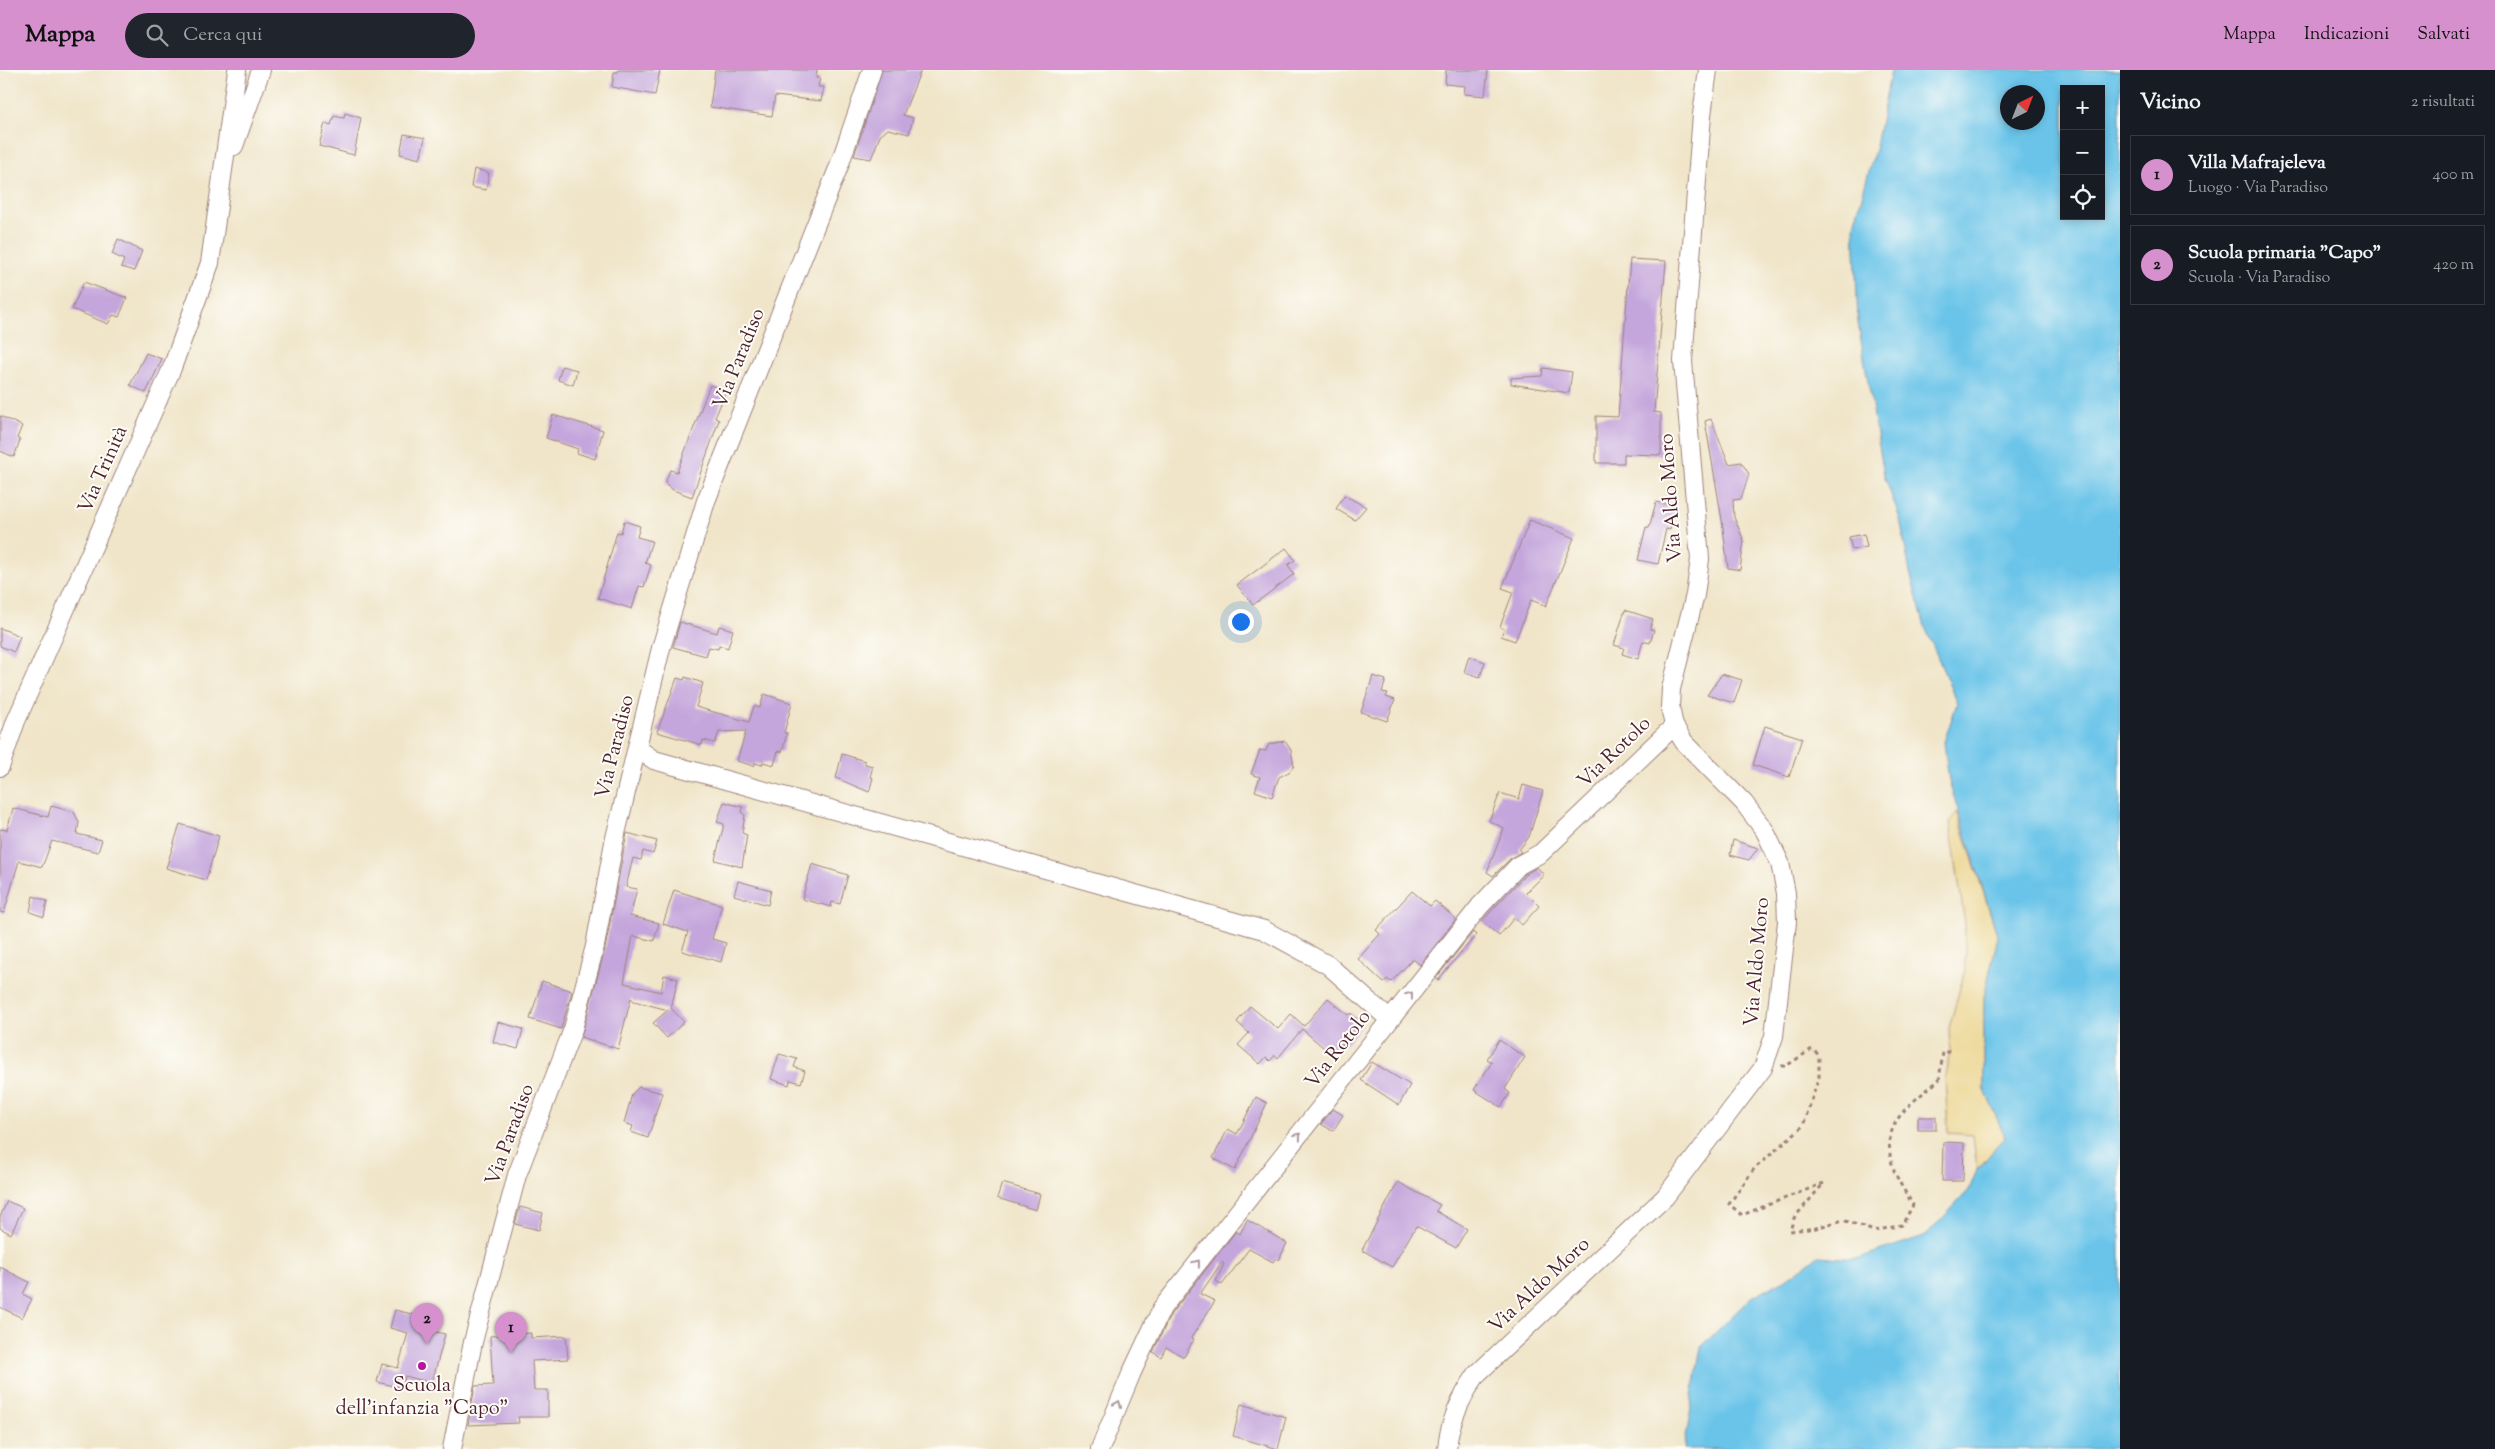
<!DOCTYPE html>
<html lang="it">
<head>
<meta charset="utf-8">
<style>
  body { margin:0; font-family:"Sorts Mill Goudy",serif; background:#20242c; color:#f1f3f6 }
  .controls { position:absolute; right:15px; top:15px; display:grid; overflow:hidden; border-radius:0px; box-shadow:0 2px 8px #0003 }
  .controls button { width:45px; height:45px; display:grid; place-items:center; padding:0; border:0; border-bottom:1px solid #363941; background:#171b24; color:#f1f3f6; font:25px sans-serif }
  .compass { position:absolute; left:2000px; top:15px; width:45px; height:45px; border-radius:50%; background:#171b24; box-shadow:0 2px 8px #0003; rotate:42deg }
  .you { position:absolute; left:1240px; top:551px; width:18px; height:18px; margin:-12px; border:4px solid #fff; border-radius:50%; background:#1a73e8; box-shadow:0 0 0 8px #1a73e833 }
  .badge { display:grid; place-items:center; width:32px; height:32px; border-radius:50%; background:#d690ce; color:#111; font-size:16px; font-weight:700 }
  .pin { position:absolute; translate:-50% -41px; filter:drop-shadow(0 1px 2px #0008) }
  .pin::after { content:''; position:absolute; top:26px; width:18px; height:15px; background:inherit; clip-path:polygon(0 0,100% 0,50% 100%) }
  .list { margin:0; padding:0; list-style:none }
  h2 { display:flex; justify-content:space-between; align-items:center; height:65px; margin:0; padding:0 20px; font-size:21px }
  h2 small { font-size:16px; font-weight:400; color:#9ea1a6 }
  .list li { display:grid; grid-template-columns:32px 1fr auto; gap:15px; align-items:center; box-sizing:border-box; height:80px; margin:0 10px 10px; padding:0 10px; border:1px solid #363941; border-radius:0px }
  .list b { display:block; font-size:19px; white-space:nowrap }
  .list p { margin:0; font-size:16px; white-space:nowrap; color:#9ea1a6 }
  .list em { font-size:16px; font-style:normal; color:#9ea1a6 }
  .icon { flex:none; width:28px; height:28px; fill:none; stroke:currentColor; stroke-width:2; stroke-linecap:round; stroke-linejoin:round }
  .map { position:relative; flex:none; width:2120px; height:1379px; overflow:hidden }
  header { display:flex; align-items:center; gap:30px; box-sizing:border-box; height:70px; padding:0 25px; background:#d690ce; color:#111 }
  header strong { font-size:24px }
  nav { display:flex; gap:28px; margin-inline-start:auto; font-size:18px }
  .search { width:350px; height:45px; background:#20242c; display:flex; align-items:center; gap:12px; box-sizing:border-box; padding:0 18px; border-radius:28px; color:#9ea1a6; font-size:19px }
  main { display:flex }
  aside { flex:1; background:#171b24 }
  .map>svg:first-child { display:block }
  .sand { fill:#eeda9e; stroke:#9c7c64 }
  .water { fill:#6bc4e9; stroke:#5a728a; fill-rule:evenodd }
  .building { fill:#c4a6dc }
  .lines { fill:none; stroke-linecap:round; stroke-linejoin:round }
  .minor-casing { stroke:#9d827a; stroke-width:20 }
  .path { stroke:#9d827a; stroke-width:3; stroke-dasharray:4 4; stroke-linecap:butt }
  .minor { stroke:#fff; stroke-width:18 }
  .oneway { stroke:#ae9aa0 }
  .poi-dot { fill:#b5179e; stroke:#fdfcf7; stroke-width:2 }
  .labels { text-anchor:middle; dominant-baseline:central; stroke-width:4; stroke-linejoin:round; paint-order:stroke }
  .street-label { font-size:20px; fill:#4a1f2b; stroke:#fdfcf7 }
  .poi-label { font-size:20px; fill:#4a1f2b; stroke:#fdfcf7 }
</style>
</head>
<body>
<header>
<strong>Mappa</strong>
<div class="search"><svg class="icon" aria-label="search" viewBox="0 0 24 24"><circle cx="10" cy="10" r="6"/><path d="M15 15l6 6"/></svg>Cerca qui</div>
<nav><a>Mappa</a><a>Indicazioni</a><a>Salvati</a></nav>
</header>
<main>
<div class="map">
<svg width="2120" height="1379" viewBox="0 0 2120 1379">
  <rect width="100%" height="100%" fill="#fdfcf7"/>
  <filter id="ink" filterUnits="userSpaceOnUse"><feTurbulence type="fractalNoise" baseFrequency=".02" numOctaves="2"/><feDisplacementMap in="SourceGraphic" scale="10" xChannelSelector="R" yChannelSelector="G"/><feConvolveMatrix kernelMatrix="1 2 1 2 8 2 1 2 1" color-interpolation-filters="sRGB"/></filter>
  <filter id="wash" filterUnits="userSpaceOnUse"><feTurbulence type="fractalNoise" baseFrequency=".0096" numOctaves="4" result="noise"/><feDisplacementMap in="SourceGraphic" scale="20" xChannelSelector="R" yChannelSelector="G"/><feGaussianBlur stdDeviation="1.12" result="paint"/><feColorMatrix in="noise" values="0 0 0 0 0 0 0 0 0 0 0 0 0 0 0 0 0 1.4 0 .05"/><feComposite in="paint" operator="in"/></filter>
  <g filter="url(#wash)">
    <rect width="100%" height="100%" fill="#f0e5c9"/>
    <path class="sand" d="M1957,742L1998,867L1984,927V1018L2005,1067L1977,1100L1973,1065L1948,1063L1945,1006L1950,982L1949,958L1965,900V854L1950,752Z"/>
    <path class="water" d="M1891,0H2120V1379H1684L1701,1277L1751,1227L1785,1210L1818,1186L1856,1189L1927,1165L1969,1120L1977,1100L2005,1067L1984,1018V927L1998,867L1949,711L1944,672L1957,633L1925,557L1910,503L1900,449L1884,405L1858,253L1854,155L1876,76ZM2064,19H2101V146H2064ZM2008,22H2038V52H2008Z"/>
    <g id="blocks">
      <path class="building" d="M618,0H660L655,25L612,17L614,2H618Z
        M715,0H817L816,8H820L818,17H824L821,31L775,26L772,46L710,37Z
        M882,0H921L903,45L913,48L909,64L888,59L880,66L871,89L854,86Z
        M1446,0H1488L1485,26L1464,24L1465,16L1445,14Z
        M345,43L361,48L354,85L319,76L325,53L331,55L334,46L344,48Z
        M404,64L425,68L420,89L400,84Z
        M474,99L489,103L486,120L471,117Z
        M118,169L142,181L134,201L121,197L124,190L112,184Z
        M1630,189L1666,191L1654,342L1661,343V385L1624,384V393H1596V346L1618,347Z
        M84,212L127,228L119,247L113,245L108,254L72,239Z
        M146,283L162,289L146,323L130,315Z
        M562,296L577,300L573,315L558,310Z
        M1543,298L1572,302L1569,323L1511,314V308L1542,306Z
        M710,315L726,321L715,348L719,350L692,427L673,420L665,413L670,400L677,402Z
        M553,345L603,360L595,389L577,383L578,379L546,368Z
        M0,346L22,356L17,368L20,370L14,387L0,381Z
        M1711,349L1729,394L1741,392L1749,404L1741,429L1733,430L1734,447L1744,471L1740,500L1728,498L1722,450L1705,351Z
        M1344,425L1366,437L1355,450L1336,439Z
        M1656,432L1675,436L1670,460L1666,459L1658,494L1638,490L1646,457L1649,458Z
        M1530,450L1574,468L1546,536L1531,530L1515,571L1501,566L1504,559L1500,557L1513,522L1502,518Z
        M624,451L640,456L637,467L652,471L645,493L651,495L644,517L639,516L632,539L598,528L617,462L621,463Z
        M1864,464L1867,477L1852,480L1849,467Z
        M1286,478L1295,490L1288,495L1294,504L1253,535L1237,515Z
        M1625,540L1653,549L1650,559L1654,560L1650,573L1643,571L1638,589L1622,584L1624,578L1614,575Z
        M680,552L717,563L719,556L733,560L728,578L719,575L718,579L709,577L706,586L673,577Z
        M0,558L20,566L14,582L0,576Z
        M1469,586L1485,592L1480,607L1464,602Z
        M1722,604L1742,610L1734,633L1707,625Z
        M1373,606L1386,610L1382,622L1388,623L1386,627L1395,630L1387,651L1361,642Z
        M685,607L703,613L696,637L749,652L754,636L760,638L764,624L792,633L784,663H787L782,682L778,681L774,695L763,692L762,695L755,693L754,696L737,691L746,661L719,662L715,673L703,670L702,675L657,662L677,608L684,610Z
        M1765,656L1802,668L1789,707L1753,695Z
        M1285,671L1291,680L1294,696L1289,702L1279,707L1272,727L1255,721L1260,707L1251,704L1260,680L1266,681L1269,674Z
        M842,684L865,691V694L873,696L870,707L873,708L869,722L836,708Z
        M1523,715L1543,721L1529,767L1519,780L1521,782L1511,788L1493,806L1487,802L1504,758L1489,751L1500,723L1519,729Z
        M724,732L743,737L742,743L745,745L742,763L747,765L742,797L715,790L724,754L717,752Z
        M51,736L74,742L79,752L77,764L102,770L98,782L52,771L42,797L19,791L4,843L0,842V759L7,760L13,738L48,747Z
        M180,754L219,766L206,810L166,798Z
        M627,763L657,771L653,784L643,781L641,790L633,788L626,817L637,819L630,846L659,853L654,871L633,866L624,913L661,922L664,905L678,909L671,938L684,952L667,968L653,953L668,940L634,931L631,928L618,979L581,967L605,879Z
        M1733,770L1758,778L1749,790L1730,785Z
        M812,794L848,805L840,834L832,832L831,837L802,829Z
        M1537,797L1544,805L1526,823L1539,836L1522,855L1514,848L1499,866L1482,851L1526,804Z
        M738,811L771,820L768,835L734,825Z
        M674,820L722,835L712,869L726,873L721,892L682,881L688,862L663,854Z
        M1412,821L1430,836L1435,831L1456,849L1420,895L1413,889L1391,912L1387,909L1384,913L1358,889L1380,864L1376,860Z
        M33,826L47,831L44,847L30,842Z
        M1473,862L1476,865L1438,910L1436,908Z
        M542,911L572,921L561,959L530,949Z
        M1328,928L1348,945L1350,943L1363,954L1344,976L1342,974L1334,982L1327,975L1324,978L1302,959L1278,988L1275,985L1270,991L1266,987L1260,994L1238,975L1249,963L1237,952L1250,936L1278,959L1291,944L1304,956Z
        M498,952L523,959L518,979L493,972Z
        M1499,970L1525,987L1505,1019L1510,1023L1501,1037L1474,1020L1492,992L1487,989Z
        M779,984L797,989L794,997L805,1001L801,1013L790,1010L789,1015L771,1009Z
        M1372,992L1410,1015L1399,1035L1361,1010Z
        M639,1017L662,1023L648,1068L631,1062L633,1056L624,1053L632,1024Z
        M1256,1027L1267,1033L1235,1100L1213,1088L1228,1059L1237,1064Z
        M1333,1039L1343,1045L1333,1061L1321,1054Z
        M1918,1047H1936V1060H1918Z
        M1943,1072L1964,1073L1963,1111H1942Z
        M1398,1112L1440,1135L1436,1141L1467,1159L1456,1178L1416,1156L1392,1197L1362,1180Z
        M1002,1113L1040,1124L1036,1140L997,1128Z
        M7,1131L23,1138L11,1164L0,1158V1147Z
        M520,1137L543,1143L539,1160L515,1154Z
        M1247,1150L1287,1173L1279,1190L1276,1188L1273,1192L1249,1179L1222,1215L1216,1211L1224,1194L1222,1192L1200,1224L1215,1231L1191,1268L1194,1269L1184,1287L1166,1277L1161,1287L1153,1282L1171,1244L1236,1161L1240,1164Z
        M0,1197L29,1212L23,1224L32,1229L22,1248L0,1237Z
        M395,1240L420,1246L417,1257L445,1264L432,1313L405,1306L402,1318L377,1312L382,1294L398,1298L408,1263L390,1258Z
        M531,1263V1268L566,1266L568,1289L532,1291L534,1320H548V1347H518L519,1353L468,1355L475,1316L493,1315L490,1266Z
        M1241,1334L1286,1347L1278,1379L1233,1366Z"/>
    </g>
  </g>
  <g filter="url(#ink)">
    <use href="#blocks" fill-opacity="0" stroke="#9d827a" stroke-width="1"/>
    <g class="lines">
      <g class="minor-casing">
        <path id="minor" d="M234,76L261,0
          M638,679L654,690L1264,860L1328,895L1390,950
          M0,697L16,651L172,298L210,193L237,0
          M452,1379L473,1272L517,1105L573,959L595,876L614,772L661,578L706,431L839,96L872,0
          M1100,1379L1132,1302L1162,1238L1480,836L1519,795L1541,783L1674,656
          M1447,1379C1449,1351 1461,1327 1477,1304L1665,1127L1763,998L1774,966L1787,852L1786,823L1780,793L1765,761L1744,733L1684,672L1674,656L1670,637L1671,619L1695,525L1700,489L1683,291L1702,45L1708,0"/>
      </g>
      <path class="path" d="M1781,996H1786L1812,979L1819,985V1007L1803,1056L1754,1099L1729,1134L1742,1145L1824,1113L1794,1148L1790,1161L1816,1158L1843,1150L1874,1161L1902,1155L1913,1135C1906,1123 1897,1110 1893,1097C1879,1053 1909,1035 1939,1010L1943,982H1950"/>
      <use href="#minor" class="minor"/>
    </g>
    <defs><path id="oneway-chevron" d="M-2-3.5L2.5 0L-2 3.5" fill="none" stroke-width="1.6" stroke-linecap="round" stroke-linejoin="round" transform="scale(1.25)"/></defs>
    <g class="oneway">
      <use href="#oneway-chevron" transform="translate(1410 925) rotate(-52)"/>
      <use href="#oneway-chevron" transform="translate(1298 1066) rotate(-52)"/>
      <use href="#oneway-chevron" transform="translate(1197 1193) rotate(-52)"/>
      <use href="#oneway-chevron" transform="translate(1118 1334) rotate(-68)"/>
    </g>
  </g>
  <circle class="poi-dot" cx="422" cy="1296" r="5"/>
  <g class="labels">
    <g class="street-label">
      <text transform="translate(740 289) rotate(-68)">Via Paradiso</text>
      <text transform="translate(104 400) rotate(-66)">Via Trinità</text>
      <text transform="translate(1672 428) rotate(-94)">Via Aldo Moro</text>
      <text transform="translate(616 677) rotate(-76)">Via Paradiso</text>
      <text transform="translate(1615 683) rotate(-44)">Via Rotolo</text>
      <text transform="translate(1758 892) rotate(-85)">Via Aldo Moro</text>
      <text transform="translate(1339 980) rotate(-52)">Via Rotolo</text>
      <text transform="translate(511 1065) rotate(-70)">Via Paradiso</text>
      <text transform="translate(1540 1216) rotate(-43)">Via Aldo Moro</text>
    </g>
    <g class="poi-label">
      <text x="422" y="1316">Scuola<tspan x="422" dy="23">dell'infanzia "Capo"</tspan></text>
    </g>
  </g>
</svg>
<div class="controls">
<button>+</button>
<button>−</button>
<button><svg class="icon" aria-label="locate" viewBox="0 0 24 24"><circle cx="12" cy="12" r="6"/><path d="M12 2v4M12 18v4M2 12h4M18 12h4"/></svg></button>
</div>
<svg class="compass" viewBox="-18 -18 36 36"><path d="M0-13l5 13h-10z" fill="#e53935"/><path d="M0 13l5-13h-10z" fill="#9ea1a6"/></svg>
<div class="you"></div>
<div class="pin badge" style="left:511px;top:1283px">1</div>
<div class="pin badge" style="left:427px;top:1274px">2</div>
</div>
<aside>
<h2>Vicino<small>2 risultati</small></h2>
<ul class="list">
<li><span class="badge">1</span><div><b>Villa Mafrajeleva</b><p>Luogo · Via Paradiso</p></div><em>400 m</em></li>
<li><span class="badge">2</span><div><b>Scuola primaria &quot;Capo&quot;</b><p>Scuola · Via Paradiso</p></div><em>420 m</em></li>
</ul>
</aside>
</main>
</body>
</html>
